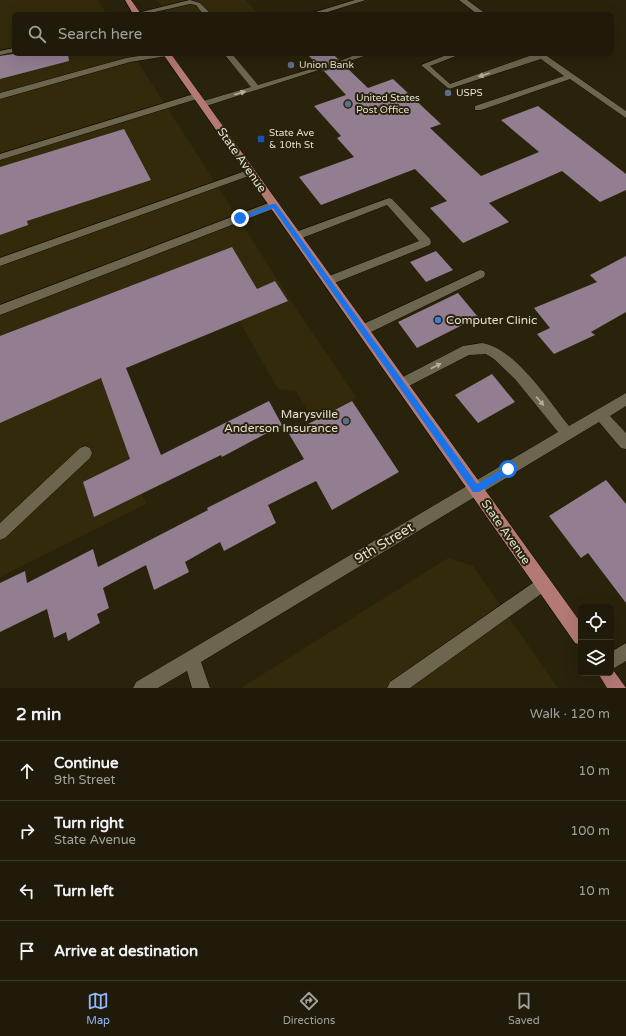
<!DOCTYPE html>
<html lang="en">
<head>
<meta charset="utf-8">
<style>
  body { margin:0; font-family:"Varela Round",sans-serif; background:#272312; color:#f1f3f6 }
  .controls { position:absolute; right:12px; bottom:12px; display:grid; overflow:hidden; border-radius:6px; box-shadow:0 4px 16px #0002 }
  .controls button { width:36px; height:36px; display:grid; place-items:center; padding:0; border:0; border-bottom:1px solid #3c382a; background:#1f1a09; color:#f1f3f6; font:20px sans-serif }
  .stop { position:absolute; width:12px; height:12px; margin:-9px; border:3px solid #1a73e8; border-radius:50%; background:#fff }
  .stop.end { background:#1a73e8; border-color:#fff; box-shadow:0 1px 4px #0008 }
  .list { margin:0; padding:0; list-style:none }
  h2 { display:flex; justify-content:space-between; align-items:center; height:52px; margin:0; padding:0 16px; font-size:17px }
  h2 small { font-size:13px; font-weight:400; color:#a1a19c }
  .list li { display:grid; grid-template-columns:26px 1fr auto; gap:12px; align-items:center; box-sizing:border-box; height:60px; padding:0 16px; border-top:1px solid #3c382a }
  .list b { display:block; font-size:15px; white-space:nowrap }
  .list p { margin:0; font-size:13px; white-space:nowrap; color:#a1a19c }
  .list em { font-size:13px; font-style:normal; color:#a1a19c }
  .icon { flex:none; width:22px; height:22px; fill:none; stroke:currentColor; stroke-width:2; stroke-linecap:round; stroke-linejoin:round }
  .map { position:relative; flex:none; width:626px; height:688px; overflow:hidden }
  .search { position:absolute; background:#1f1a09; box-shadow:0 4px 16px #0002; left:12px; right:12px; top:12px; height:44px; display:flex; align-items:center; gap:10px; box-sizing:border-box; padding:0 14px; border-radius:6px; color:#a1a19c; font-size:15px }
  .sheet { height:292px; background:#1f1a09 }
  nav { display:flex; justify-content:space-around; align-items:center; box-sizing:border-box; height:56px; border-top:1px solid #3c382a; background:#1f1a09; font-size:11px; color:#a1a19c }
  nav a { display:grid; justify-items:center; gap:2px }
  nav .on { color:#8fb8fd }
  .map>svg:first-child { display:block }
  .built { fill:#322a0b }
  .building { fill:#927d91 }
  .lines { fill:none; stroke-linecap:round; stroke-linejoin:round }
  .minor-tunnel { stroke:#453f2a; stroke-width:8; stroke-dasharray:8 4; stroke-linecap:butt }
  .minor-casing { stroke:#120c00; stroke-width:1 }
  .major-casing { stroke:#120c00; stroke-width:1 }
  .minor { fill:#6d664e; fill-rule:evenodd }
  .major { fill:#b37973; fill-rule:evenodd }
  .oneway { fill:#b4af9d }
  .route { fill:#1a73e8 }
  .service-dot { fill:#5c6f8a; stroke:#29230c; stroke-width:1.5 }
  .transit-dot { fill:#1a4fb4; stroke:#29230c; stroke-width:1.5 }
  .shop-dot { fill:#3f7fe0; stroke:#29230c; stroke-width:1.5 }
  .labels { text-anchor:middle; dominant-baseline:central; stroke-width:4; stroke-linejoin:round; paint-order:stroke }
  .far-poi-label { font-size:10px; fill:#e3dfd1; stroke:#29230c; text-anchor:start }
  .street-label { font-size:12px; fill:#e3dfd1; stroke:#29230c }
  .poi-label { font-size:12px; fill:#e3dfd1; stroke:#29230c; text-anchor:start }
  .near-street-label { font-size:14px; fill:#e3dfd1; stroke:#29230c }
</style>
</head>
<body>
<div class="map">
<svg width="626" height="688" viewBox="0 0 626 688">
  <rect width="100%" height="100%" fill="#29230c"/>
  <path class="built" d="M0,0H98L107,14H14V54H133L293,304L357,398L314,421L296,391L278,389L227,300L95,355L146,504L0,577Z
    M157,0H245L259,14H168Z
    M448,558L473,566L558,688H241Z"/>
  <path class="building" d="M14,54H68L69,61L0,79V56Z
    M307,54H333L339,60L336,61V63L344,65L368,88L393,79L441,124L430,128L481,176L539,152L501,120L538,106L626,174V190L600,202L562,171L489,203L509,222L463,243L430,208L447,201L415,169L321,205L299,177L354,157L337,138L341,136L314,106L346,95L323,70L326,69V67L318,65Z
    M124,129L151,180L27,221L28,225L0,235V167Z
    M232,247L257,289L275,281L288,301L126,368L161,455L269,401L282,425L222,457L221,455L94,517L83,482L130,459L101,378L0,423V336Z
    M436,251L453,270L426,282L410,262Z
    M626,256V312L591,332L595,335L554,354L537,334L550,328L534,308L597,282L590,275Z
    M458,293L478,317L417,348L398,322Z
    M492,374L515,402L478,423L455,395Z
    M352,401L399,472L332,510L316,481L268,505L276,523L224,551L220,542L185,562L189,572L154,590L146,565L103,588L109,608L97,614L100,623L68,641L66,632L54,638L47,609L0,632V583L25,571L27,583L93,549L98,567L208,510L207,508L304,459L289,434Z
    M606,480L626,504V603L588,553L581,558L549,516Z"/>
  <g class="lines">
    <path class="minor-tunnel" d="M321,68L341,62"/>
    <g class="minor-casing">
      <path id="minor" d="M190,0L200,3L211,14H203L196,5L190,4L146,14H133Z
        M355,0H366L321,14H309Z
        M459,0H467L486,14H477Z
        M14,48V52L0,55V51Z
        M152,54H171L167,56L130,62L0,99V93L126,58Z
        M224,54H232L258,85L321,66L325,68L206,106H200V102L251,87Z
        M358,54H370L341,64L337,62Z
        M449,54H461L430,66L450,84L535,54H544L626,111V118L570,79L481,110H475V106L564,76L541,59L449,89L421,65Z
        M197,93L200,94V98L0,160V154Z
        M251,169L254,170V174L0,266V258Z
        M389,198L392,199L430,239L431,242L430,245L332,284H324L322,281L324,278L419,241L387,205L297,240L292,236L293,233Z
        M274,201L278,203L279,205L278,207L0,315V305Z
        M480,270L484,271L485,274L484,277L367,334L363,335L359,334L357,330L359,326Z
        M482,343C515,348 549,401 569,426L626,393V406L610,416L626,433V449L621,448L599,422L201,662L210,688H192L187,671L158,688H133L136,682L558,432L515,379L494,359L486,354L469,355L405,388L401,390L397,388L395,384L397,380L463,346Z
        M85,446L90,448L92,453L90,458L5,538L0,540V523L80,448Z
        M543,576L548,579L551,584L548,589L410,688H387L390,682Z
        M626,643V661L611,670V652Z"/>
    </g>
    <g class="major-casing">
      <path id="major" d="M125,0H131L141,14H133Z
        M163,54H171L581,623V645L575,643Z
        M611,667L626,688H607L598,673H611Z"/>
    </g>
    <use href="#minor" class="minor"/>
    <use href="#major" class="major"/>
  </g>
  <defs><path id="oneway-solid" d="M-6-.8H1V-3.2L6.5 0L1 3.2V.8H-6Z"/></defs>
  <g class="oneway">
    <use href="#oneway-solid" transform="translate(484 75) rotate(161)"/>
    <use href="#oneway-solid" transform="translate(240 93) rotate(-17)"/>
    <use href="#oneway-solid" transform="translate(436 366) rotate(-27)"/>
    <use href="#oneway-solid" transform="translate(540 401) rotate(49)"/>
  </g>
  <path class="route" d="M272,204H276L477,484L508,466L511,467V472L479,492H473L273,208L240,220L238,218Z"/>
  <g class="service-dot">
    <circle cx="291" cy="65" r="4"/>
    <circle cx="448" cy="93" r="4"/>
    <circle cx="348" cy="104" r="4"/>
    <circle cx="346" cy="421" r="4"/>
  </g>
  <rect class="transit-dot" x="257" y="135" width="8" height="8" rx="2"/>
  <circle class="shop-dot" cx="438" cy="320" r="4"/>
  <g class="labels">
    <g class="far-poi-label">
      <text x="299" y="65">Union Bank</text>
      <text x="456" y="93">USPS</text>
      <text x="356" y="98">United States<tspan x="356" dy="12">Post Office</tspan></text>
      <text x="269" y="133">State Ave<tspan x="269" dy="12">&amp; 10th St</tspan></text>
    </g>
    <g class="street-label">
      <text transform="translate(242 160) rotate(55)">State Avenue</text>
      <text transform="translate(506 532) rotate(55)">State Avenue</text>
    </g>
    <g class="poi-label">
      <text x="446" y="320">Computer Clinic</text>
      <text x="338" y="414" text-anchor="end">Marysville<tspan x="338" dy="14">Anderson Insurance</tspan></text>
    </g>
    <g class="near-street-label">
      <text transform="translate(384 543) rotate(-31)">9th Street</text>
    </g>
  </g>
</svg>
<div class="controls">
<button><svg class="icon" aria-label="locate" viewBox="0 0 24 24"><circle cx="12" cy="12" r="6"/><path d="M12 2v4M12 18v4M2 12h4M18 12h4"/></svg></button>
<button><svg class="icon" aria-label="layers" viewBox="0 0 24 24"><path d="M12 4l9 5-9 5-9-5zM3 14l9 5 9-5"/></svg></button>
</div>
<div class="stop" style="left:508px;top:469px"></div>
<div class="stop end" style="left:240px;top:218px"></div>
<div class="search"><svg class="icon" aria-label="search" viewBox="0 0 24 24"><circle cx="10" cy="10" r="6"/><path d="M15 15l6 6"/></svg>Search here</div>
</div>
<section class="sheet">
<h2>2 min<small>Walk · 120 m</small></h2>
<ul class="list">
<li><svg class="icon" aria-label="ahead" viewBox="0 0 24 24"><path d="M12 20V5M6 11l6-6 6 6"/></svg><div><b>Continue</b><p>9th Street</p></div><em>10 m</em></li>
<li><svg class="icon" aria-label="right" viewBox="0 0 24 24"><path d="M7 20v-9h11M14 6l5 5-5 5"/></svg><div><b>Turn right</b><p>State Avenue</p></div><em>100 m</em></li>
<li><svg class="icon" aria-label="left" viewBox="0 0 24 24"><path d="M17 20v-9H6M10 6l-5 5 5 5"/></svg><div><b>Turn left</b></div><em>10 m</em></li>
<li><svg class="icon" aria-label="arrive" viewBox="0 0 24 24"><path d="M6 21V4h12l-3 4 3 4H6"/></svg><div><b>Arrive at destination</b></div></li>
</ul>
</section>
<nav>
<a class="on"><svg class="icon" aria-label="map" viewBox="0 0 24 24"><path d="M3 6l6-2 6 2 6-2v14l-6 2-6-2-6 2zM9 4v14M15 6v14"/></svg>Map</a>
<a><svg class="icon" aria-label="directions" viewBox="0 0 24 24"><path d="M12 3l9 9-9 9-9-9zM9 14v-3h6M13 9l2 2-2 2"/></svg>Directions</a>
<a><svg class="icon" aria-label="saved" viewBox="0 0 24 24"><path d="M7 4h10v16l-5-4-5 4z"/></svg>Saved</a>
</nav>
</body>
</html>
